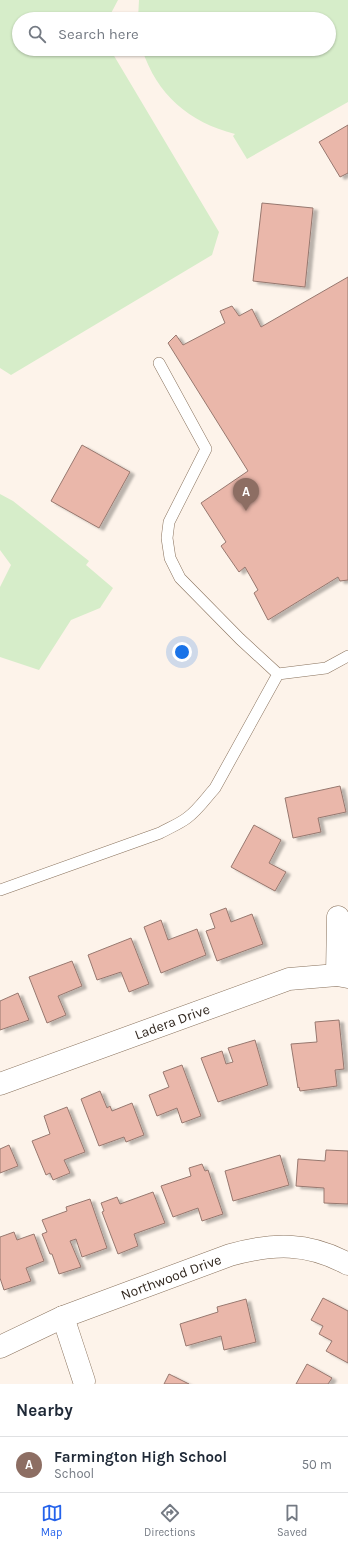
<!DOCTYPE html>
<html lang="en">
<head>
<meta charset="utf-8">
<style>
  body { margin:0; font-family:Karla,sans-serif; background:#f6f6f7; color:#1f2937 }
  .you { position:absolute; left:182px; top:652px; width:14px; height:14px; margin:-10px; border:3px solid #fff; border-radius:50%; background:#1a73e8; box-shadow:0 0 0 6px #1a73e833 }
  .badge { display:grid; place-items:center; width:26px; height:26px; border-radius:50%; background:#2563eb; color:#fff; font-size:13px; font-weight:700 }
  .pin { position:absolute; translate:-50% -33px; filter:drop-shadow(0 1px 2px #0008) }
  .pin::after { content:''; position:absolute; top:21px; width:14px; height:12px; background:inherit; clip-path:polygon(0 0,100% 0,50% 100%) }
  .list { margin:0; padding:0; list-style:none }
  h2 { display:flex; justify-content:space-between; align-items:center; height:52px; margin:0; padding:0 16px; font-size:17px }
  h2 small { font-size:13px; font-weight:400; color:#747a83 }
  .list li { display:grid; grid-template-columns:26px 1fr auto; gap:12px; align-items:center; box-sizing:border-box; height:56px; padding:0 16px; border-top:1px solid #e0e1e3 }
  .list b { display:block; font-size:15px; white-space:nowrap }
  .list p { margin:0; font-size:13px; white-space:nowrap; color:#747a83 }
  .list em { font-size:13px; font-style:normal; color:#747a83 }
  .icon { flex:none; width:22px; height:22px; fill:none; stroke:currentColor; stroke-width:2; stroke-linecap:round; stroke-linejoin:round }
  .map { position:relative; flex:none; width:348px; height:1384px; overflow:hidden }
  .search { position:absolute; background:#fff; box-shadow:0 1px 3px #0004; left:12px; right:12px; top:12px; height:44px; display:flex; align-items:center; gap:10px; box-sizing:border-box; padding:0 14px; border-radius:22px; color:#747a83; font-size:15px }
  .sheet { height:108px; background:#fff }
  nav { display:flex; justify-content:space-around; align-items:center; box-sizing:border-box; height:56px; border-top:1px solid #e0e1e3; background:#fff; font-size:11px; color:#747a83 }
  nav a { display:grid; justify-items:center; gap:2px }
  nav .on { color:#2563eb }
  .map>svg:first-child { display:block }
  .green { fill:#d6edc9 }
  .building { fill:#eab7aa; stroke:#97786f; filter:url(#shadow) }
  .lines { fill:none; stroke-linecap:round; stroke-linejoin:round }
  .lane-casing { stroke:#89725d; stroke-width:12 }
  .street-casing { stroke:#89725d; stroke-width:23 }
  .lane { stroke:#fff; stroke-width:11 }
  .street { stroke:#fff; stroke-width:22 }
  .labels { text-anchor:middle; dominant-baseline:central; stroke-width:3; stroke-linejoin:round; paint-order:stroke }
  .street-label { font-size:14px; fill:#31271f; stroke:#fff }
</style>
</head>
<body>
<div class="map">
<svg width="348" height="1384" viewBox="0 0 348 1384">
  <defs>
    <filter id="shadow"><feDropShadow dx="4.5" dy="2.5" stdDeviation="1" flood-color="#0004"/></filter>
  </defs>
  <rect width="100%" height="100%" fill="#fdf3ea"/>
  <path class="green" d="M0,0H118L108,19H19V49H110L219,232L212,255L11,375L0,368Z
    M139,0H348V102L247,159L233,136L235,134C189,122 157,95 142,49H329V19H138Z
    M0,494L13,501L89,561L86,565L113,588L100,608L71,620L39,670L0,657V587L11,565L0,550Z"/>
  <path class="building" d="M348,125V173L340,177L319,142Z
    M262,203L313,208L305,287L253,281Z
    M348,277V580L340,581L338,577L268,620L254,593L258,590L245,567L239,572L221,546L226,542L201,503L248,471L168,343L176,335L183,345L225,323L220,311L232,306L239,316L252,309L261,327Z
    M82,445L130,472L99,528L51,501Z
    M340,786L346,812L318,818L321,832L293,838L285,798Z
    M254,825L281,840L269,863L286,872L275,891L231,867Z
    M226,908L231,922L252,914L263,944L217,961L206,931L215,928L210,914Z
    M161,920L168,940L197,929L206,955L161,973L144,927Z
    M131,938L149,984L129,992L121,972L97,980L88,955Z
    M72,961L82,986L58,996L66,1015L47,1023L29,977Z
    M18,993L29,1020L0,1030V1001Z
    M339,1020L344,1069L335,1070L337,1086L300,1091L299,1087L298,1088L291,1044L317,1042L315,1022Z
    M255,1040L268,1085L218,1102L201,1058L222,1051L226,1064L233,1062L228,1048Z
    M182,1065L201,1116L182,1123L177,1108L157,1116L149,1095L169,1087L163,1072Z
    M100,1091L107,1108L110,1106L112,1111L132,1103L144,1135L126,1142L124,1137L99,1146L81,1099Z
    M67,1107L85,1152L64,1160L70,1173L53,1180L50,1173L46,1175L32,1141L50,1134L44,1116Z
    M9,1145L18,1166L0,1173V1149Z
    M326,1150L348,1151V1204L324,1203V1188L296,1186L298,1159L325,1161Z
    M280,1155L289,1185L233,1201L225,1171Z
    M202,1164L205,1171L208,1170L223,1214L202,1221L198,1208L173,1217L161,1186L191,1176L189,1168Z
    M153,1192L165,1223L134,1234L138,1246L118,1254L102,1212L104,1211L101,1203L117,1197L120,1204Z
    M90,1199L107,1248L82,1257L76,1239L70,1241L81,1267L59,1274L52,1254H50L42,1234L47,1232L42,1220L67,1211L66,1207Z
    M14,1232L17,1240L34,1234L44,1261L26,1268L31,1281L4,1290L0,1278V1237Z
    M323,1298L348,1311V1363L326,1351L332,1341L319,1334L323,1326L311,1320Z
    M246,1299L256,1342L224,1350L221,1336L186,1346L180,1324L218,1312L217,1307Z
    M307,1364L332,1378L328,1384H296Z
    M169,1374L189,1384H164Z"/>
  <g class="lines">
    <g class="lane-casing">
      <path id="lane" d="M159,363L206,449L169,522L167,538L170,558L180,578L240,639L278,674L326,668L348,656
        M0,890L160,833C169,828 179,824 187,818C198,810 206,798 215,788L278,674"/>
    </g>
    <g class="street-casing">
      <g id="street">
        <path d="M337,975L338,917"/>
        <path id="s1" d="M0,1084L289,979L337,975L348,977"/>
        <path d="M63,1317L84,1381"/>
        <path id="s2" d="M0,1347L63,1317L230,1255C273,1243 308,1242 348,1264"/>
      </g>
    </g>
    <use href="#lane" class="lane"/>
    <use href="#street" class="street"/>
  </g>
  <g class="labels">
    <g class="street-label">
      <text stroke="none"><textPath href="#s1" startOffset="183">Ladera Drive</textPath></text>
      <text stroke="none"><textPath href="#s2" startOffset="185">Northwood Drive</textPath></text>
    </g>
  </g>
</svg>
<div class="you"></div>
<div class="pin badge" style="left:246px;top:511px;background:#8d6e63">A</div>
<div class="search"><svg class="icon" aria-label="search" viewBox="0 0 24 24"><circle cx="10" cy="10" r="6"/><path d="M15 15l6 6"/></svg>Search here</div>
</div>
<section class="sheet">
<h2>Nearby<small></small></h2>
<ul class="list">
<li><span class="badge" style="background:#8d6e63">A</span><div><b>Farmington High School</b><p>School</p></div><em>50 m</em></li>
</ul>
</section>
<nav>
<a class="on"><svg class="icon" aria-label="map" viewBox="0 0 24 24"><path d="M3 6l6-2 6 2 6-2v14l-6 2-6-2-6 2zM9 4v14M15 6v14"/></svg>Map</a>
<a><svg class="icon" aria-label="directions" viewBox="0 0 24 24"><path d="M12 3l9 9-9 9-9-9zM9 14v-3h6M13 9l2 2-2 2"/></svg>Directions</a>
<a><svg class="icon" aria-label="saved" viewBox="0 0 24 24"><path d="M7 4h10v16l-5-4-5 4z"/></svg>Saved</a>
</nav>
</body>
</html>
